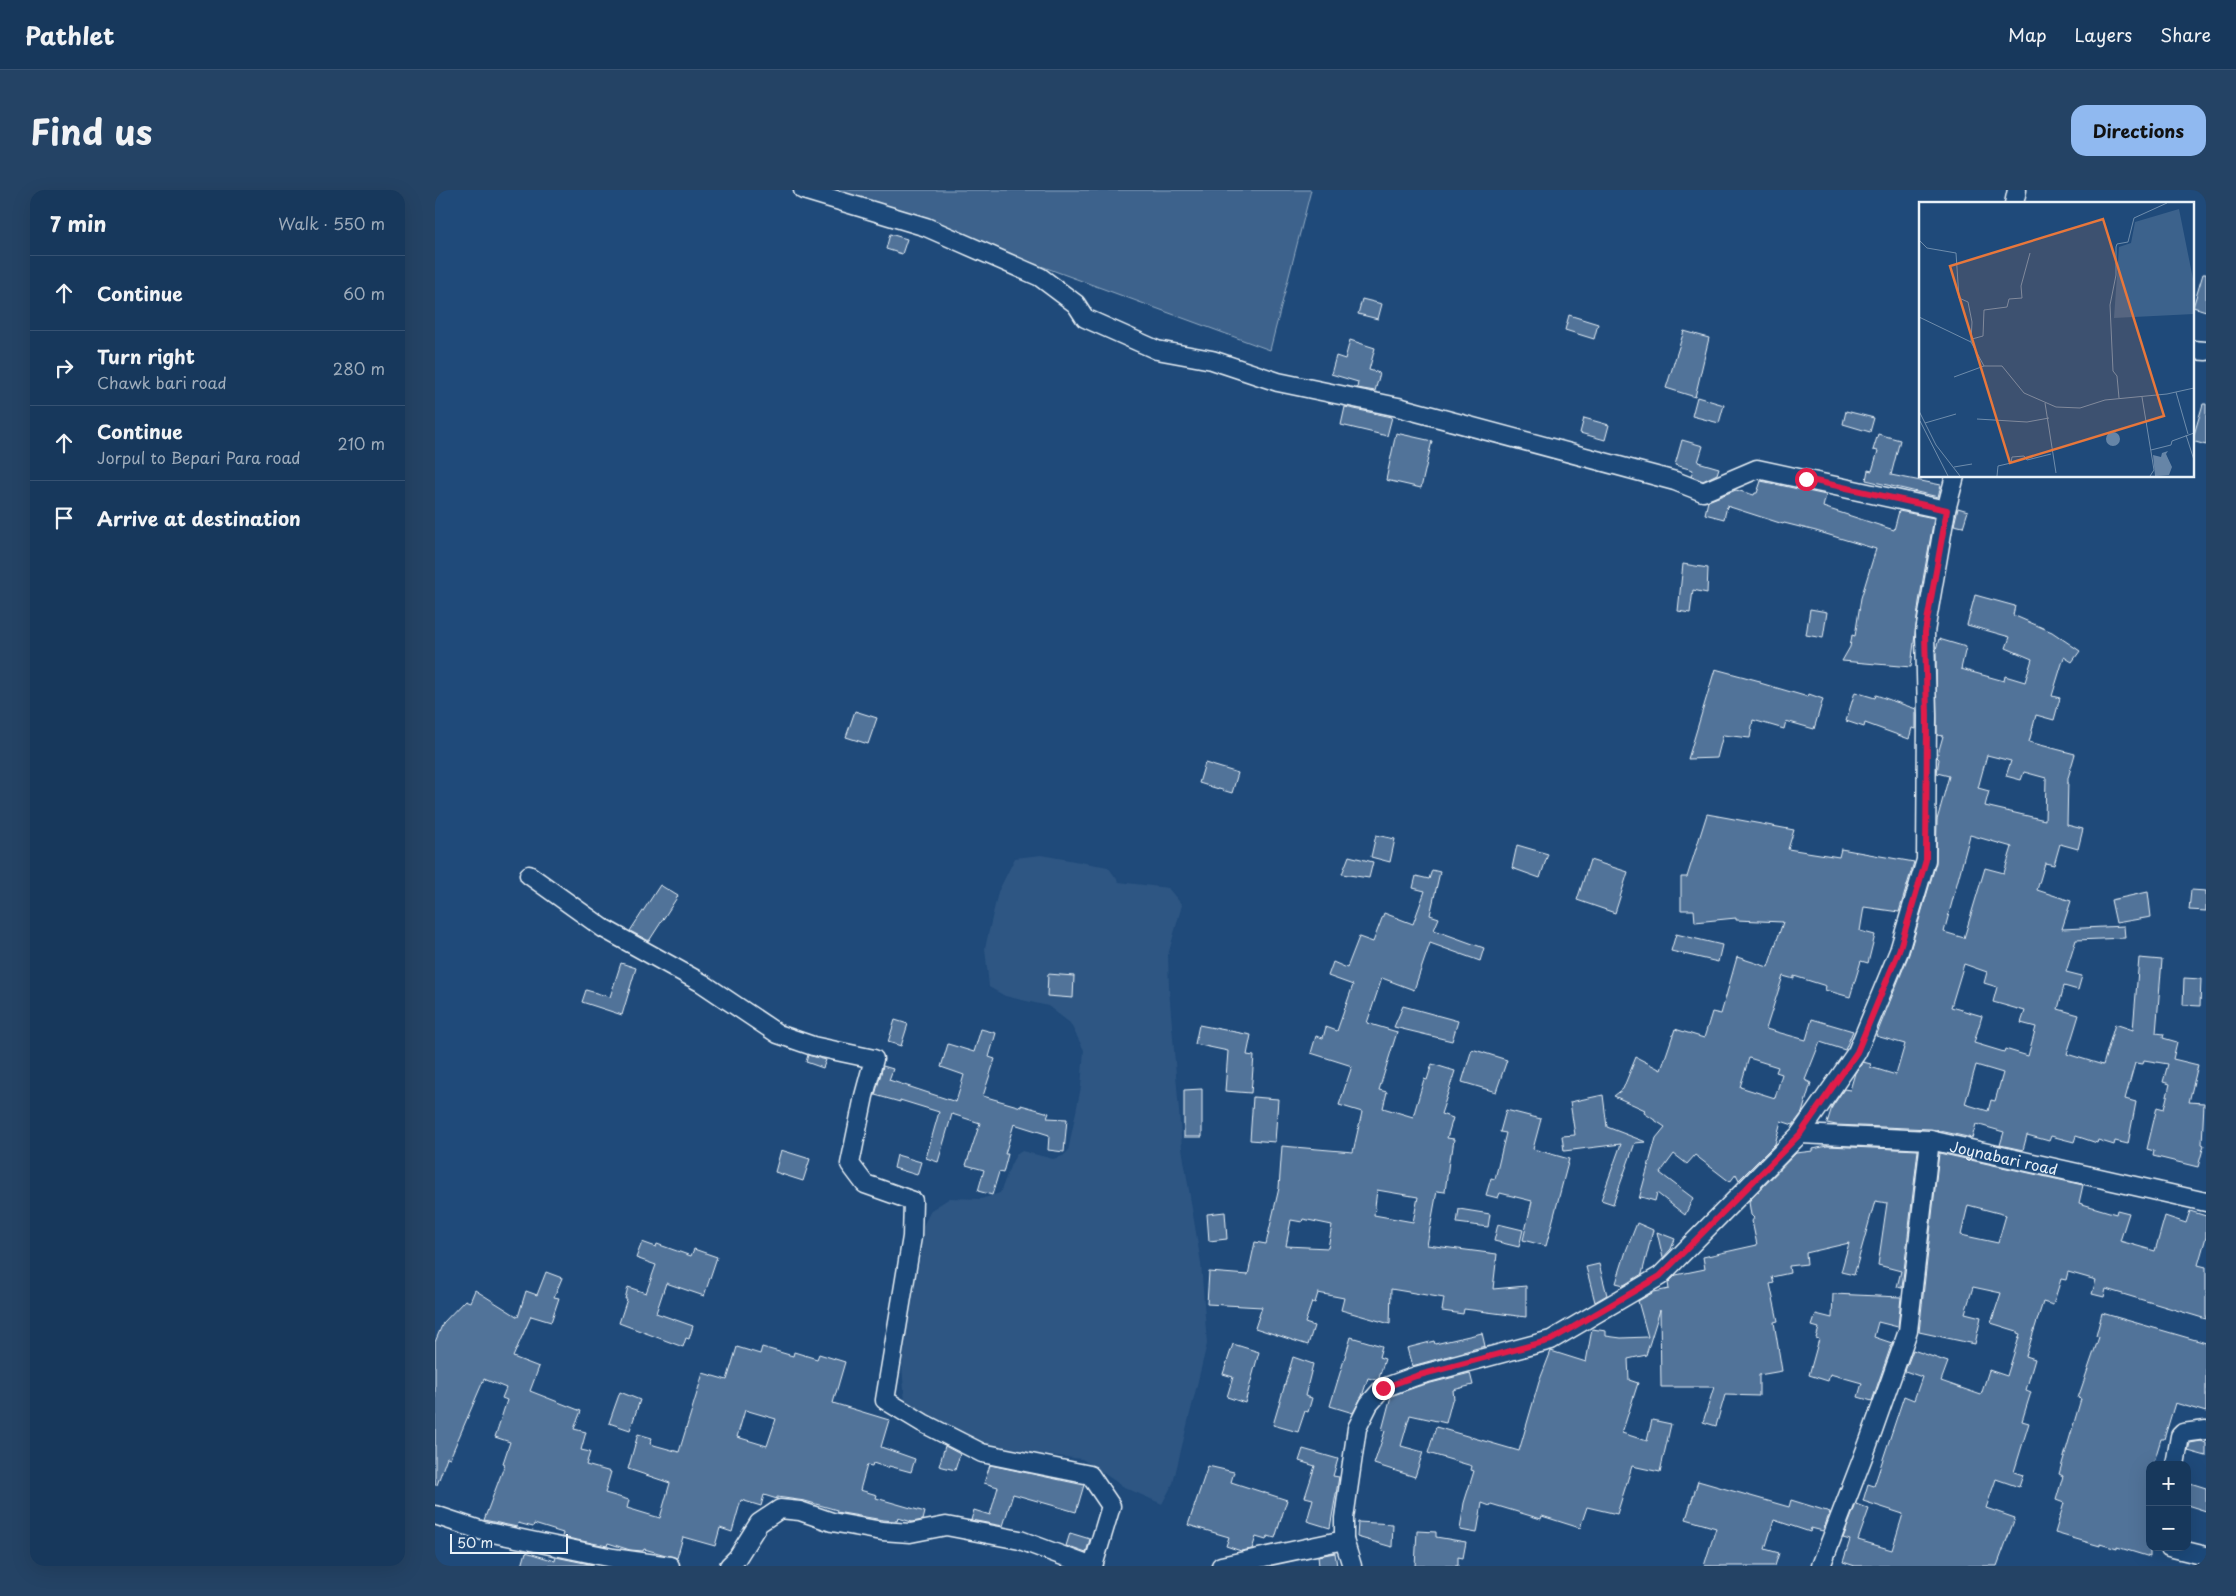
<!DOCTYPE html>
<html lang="en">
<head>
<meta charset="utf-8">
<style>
  body { margin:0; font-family:"Playpen Sans",sans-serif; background:#244365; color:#f1f3f6 }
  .controls { position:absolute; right:15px; bottom:15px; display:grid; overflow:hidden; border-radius:10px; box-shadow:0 5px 20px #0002 }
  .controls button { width:45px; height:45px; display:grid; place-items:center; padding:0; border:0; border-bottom:1px solid #365272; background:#17385c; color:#f1f3f6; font:25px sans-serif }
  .scale { position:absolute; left:15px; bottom:12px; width:118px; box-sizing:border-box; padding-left:5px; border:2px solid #e8f1f8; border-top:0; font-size:14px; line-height:18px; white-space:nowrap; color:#e8f1f8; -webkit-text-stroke:4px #1f4a7a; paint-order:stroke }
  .stop { position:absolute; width:15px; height:15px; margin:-11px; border:4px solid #e11d48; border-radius:50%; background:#fff }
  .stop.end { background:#e11d48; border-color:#fff; box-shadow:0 1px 5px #0008 }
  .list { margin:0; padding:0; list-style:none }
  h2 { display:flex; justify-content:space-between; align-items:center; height:65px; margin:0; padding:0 20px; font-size:21px }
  h2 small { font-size:16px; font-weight:400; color:#9eacbb }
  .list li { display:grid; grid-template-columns:32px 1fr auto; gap:15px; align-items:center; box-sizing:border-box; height:75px; padding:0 20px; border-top:1px solid #365272 }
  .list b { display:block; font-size:19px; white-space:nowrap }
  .list p { margin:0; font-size:16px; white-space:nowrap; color:#9eacbb }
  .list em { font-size:16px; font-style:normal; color:#9eacbb }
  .icon { flex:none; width:28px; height:28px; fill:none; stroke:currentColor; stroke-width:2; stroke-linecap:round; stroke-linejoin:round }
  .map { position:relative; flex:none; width:1771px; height:1376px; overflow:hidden; border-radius:15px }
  header { display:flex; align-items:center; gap:30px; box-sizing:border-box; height:70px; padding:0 25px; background:#17385c; border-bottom:1px solid #365272 }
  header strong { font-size:24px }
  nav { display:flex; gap:28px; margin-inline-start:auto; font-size:18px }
  .intro { display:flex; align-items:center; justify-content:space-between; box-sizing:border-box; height:120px; padding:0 30px }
  h1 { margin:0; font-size:35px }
  .button { padding:12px 22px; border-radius:15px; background:#90b9f0; color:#111; font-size:18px; font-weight:700 }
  main { display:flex; gap:30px; padding:0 30px }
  aside { flex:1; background:#17385c; border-radius:15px; box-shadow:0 5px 20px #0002 }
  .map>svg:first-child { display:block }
  .built { fill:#2e5683 }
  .green { fill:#3c628c; stroke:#92aac2 }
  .building { fill:#517399; stroke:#e8f1f8; fill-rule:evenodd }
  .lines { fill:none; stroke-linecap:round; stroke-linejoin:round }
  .minor-casing { stroke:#e8f1f8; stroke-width:21 }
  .minor { stroke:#1f4a7a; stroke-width:18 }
  .route { stroke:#e11d48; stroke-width:6 }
  .labels { text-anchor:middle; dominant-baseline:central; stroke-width:4.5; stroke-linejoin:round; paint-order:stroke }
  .street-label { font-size:15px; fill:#e8f1f8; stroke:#1f4a7a }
  .inset-road { fill:none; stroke:#6f8dac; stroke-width:1 }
  .view { fill:#e8773b; fill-opacity:0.15; stroke:#e8773b; stroke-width:2.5 }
  .inset-edge { fill:none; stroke:#e8f1f8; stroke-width:2.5 }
</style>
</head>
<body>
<header>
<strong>Pathlet</strong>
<nav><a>Map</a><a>Layers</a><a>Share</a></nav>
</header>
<div class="intro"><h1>Find us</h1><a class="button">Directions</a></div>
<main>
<aside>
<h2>7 min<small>Walk · 550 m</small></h2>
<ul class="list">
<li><svg class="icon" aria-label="ahead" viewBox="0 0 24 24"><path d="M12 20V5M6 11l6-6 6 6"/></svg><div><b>Continue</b></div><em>60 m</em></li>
<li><svg class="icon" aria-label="right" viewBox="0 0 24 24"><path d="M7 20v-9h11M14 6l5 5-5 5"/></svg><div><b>Turn right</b><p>Chawk bari road</p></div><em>280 m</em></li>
<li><svg class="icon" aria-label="ahead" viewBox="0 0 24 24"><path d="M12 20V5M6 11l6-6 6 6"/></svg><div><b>Continue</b><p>Jorpul to Bepari Para road</p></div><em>210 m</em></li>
<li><svg class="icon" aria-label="arrive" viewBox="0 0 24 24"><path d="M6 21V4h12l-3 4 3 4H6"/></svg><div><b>Arrive at destination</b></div></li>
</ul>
</aside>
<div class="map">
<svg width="1771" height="1376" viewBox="0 0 1771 1376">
  <rect width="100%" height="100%" fill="#1f4a7a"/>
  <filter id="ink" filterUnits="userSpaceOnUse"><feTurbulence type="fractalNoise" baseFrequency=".02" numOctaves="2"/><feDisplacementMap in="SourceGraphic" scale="10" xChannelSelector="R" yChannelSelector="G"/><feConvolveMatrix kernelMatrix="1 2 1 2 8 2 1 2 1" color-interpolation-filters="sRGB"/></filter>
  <g filter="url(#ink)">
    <path class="built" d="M606,665L673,677L684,692L733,698L747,715L733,765L734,799L747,958L766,1073L772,1154L738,1293L727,1314L689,1297L647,1269L595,1263L537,1250L470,1212L467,1176L471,1141L486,1061L488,1036L496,1020L515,1008L546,1009L565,1003L576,974L581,965L587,961L618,969L628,966L633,961L646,897L649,860L635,833L613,816L570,806L554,797L550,758L563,702L580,668Z"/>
    <path class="green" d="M399,0H876L835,160Z"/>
    <path class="building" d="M455,44L472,49L467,64L451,59Z
      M1768,84H1771V121L1758,117Z
      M927,109L947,114L943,129L923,124Z
      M1134,125L1163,134L1159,149L1130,140Z
      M1249,141L1274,148L1260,207L1231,198Z
      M915,150L940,158L934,180L945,183L940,201L922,198L923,192L896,184L901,166L910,169Z
      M1262,207L1289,215L1284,233L1257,226Z
      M1768,214H1771V255L1757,251Z
      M910,217L957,227L952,246L906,235Z
      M1411,221L1439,228L1435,242L1408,234Z
      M1149,228L1174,235L1170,250L1145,243Z
      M961,243L997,251L986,298L951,290Z
      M1443,244L1465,250L1456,285L1506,295L1503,307L1431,290L1433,280L1437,281L1443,261L1438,260Z
      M1247,250L1268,256L1263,272L1284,278L1282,284L1268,291L1256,286L1258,280L1240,275Z
      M1326,291L1391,305L1388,317L1459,340L1464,321L1499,328L1484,412L1476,477L1407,471L1415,457L1417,445L1420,446L1426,408L1441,359L1381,341L1349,333L1348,334L1292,316L1289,329L1270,324L1273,311L1301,300L1319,305L1320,303H1322Z
      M1523,318L1533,321L1528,337L1519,335Z
      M1248,374L1273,378L1272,403L1258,400L1255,423L1243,421Z
      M1540,405L1580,416L1578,425L1617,442L1645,461L1637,472L1629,467L1617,506L1625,508L1619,530L1601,525L1594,552L1640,564L1633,588L1632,635L1648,639L1643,659L1625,654L1619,675L1610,673L1602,700L1636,711L1627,739L1689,736L1690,748L1641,750L1631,782L1647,786L1643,800L1629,796L1623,819L1644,825L1632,864L1668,875L1680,834L1698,840L1704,768L1727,770L1721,843L1729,844L1728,848L1742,852L1738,869L1763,875L1754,912L1769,913L1767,954L1769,955L1763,977L1718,966L1719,961L1712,959L1722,917L1729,919L1735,894L1728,892L1733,874L1709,870L1708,874L1700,873L1690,909L1701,912L1693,954L1680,951L1679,955L1663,950L1662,953L1641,946L1639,952L1616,946L1614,951L1592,945L1588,960L1565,955L1569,942L1541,934L1537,948L1496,939L1401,935L1392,933L1397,917L1409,899L1415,900L1420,883L1428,872L1436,874L1435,877L1461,885L1470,854L1441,846L1474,764L1501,673L1502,630L1514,586L1502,583L1504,569L1502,567L1508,546L1502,545L1501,459L1504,449L1531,457L1526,479L1569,491L1570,486L1590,492L1597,469L1571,458L1575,447L1532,435ZM1552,565L1576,571L1571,586L1586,590L1589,582L1611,588L1610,630L1550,616L1554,601L1543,598ZM1535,645L1577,657L1569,683L1550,678L1529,748L1509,742ZM1529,774L1552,782L1549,793L1562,797L1558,812L1590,821L1586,833L1601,837L1593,866L1570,859L1569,862L1539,853L1547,826L1516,817ZM1541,875L1568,883L1560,911L1556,910L1553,921L1530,914Z
      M1375,419L1392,422L1388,448L1371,445Z
      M1280,479L1325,491V493L1373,507L1374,504L1388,509L1379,539L1351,531L1349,539L1318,530L1315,548L1288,545L1282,568L1253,569Z
      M1420,502L1440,508L1441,505L1481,519V539L1477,538L1474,549L1430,533L1429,537L1411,531Z
      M420,521L442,528L433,554L411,547Z
      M770,573L803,583L797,603L764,593Z
      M1272,624L1359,640L1353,659L1404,667L1406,659L1479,672L1464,722L1429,717L1425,741L1440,745L1433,773L1426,771L1415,807L1390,800L1391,796L1359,786V789L1348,786L1331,839L1371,850L1377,829L1418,841L1410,860L1385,852L1370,890L1376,893L1367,923L1358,935L1346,931L1340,954L1304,990L1301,984L1295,992L1260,965L1252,974L1239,964L1225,983L1258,1008L1250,1025L1222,1003L1220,1011L1206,1007L1204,1009L1221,948L1230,937L1209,923L1210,920L1179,906L1188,899L1201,867L1226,880L1240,839L1269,848L1277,822L1286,824L1302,767L1333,777L1348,732L1301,730V728L1260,732L1259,720H1246V687H1252ZM1314,868L1343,877L1341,882L1347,884L1340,908L1305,897Z
      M941,645L960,649L955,672L936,667Z
      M1082,655L1113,664L1105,688L1077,678Z
      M914,666L938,672L934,688L907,684Z
      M1155,670L1193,682L1180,723L1142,710Z
      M997,680L1005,682L995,725L1004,728L999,740L1049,758L1045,771L995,753L979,800L947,788L932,833L962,842L944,900L952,902L948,918L978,927L989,889L992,890L997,874L1020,881L1006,924L1018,928L1012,948L1019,949L1017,963H1015L1010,1002L1002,1001L992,1055L1062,1064L1058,1099L1091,1096V1127L1029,1119L1028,1124L1007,1121L1009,1108L956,1099L955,1134L906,1120L909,1108L883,1103L880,1113L877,1112L870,1133L879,1136L873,1155L820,1138L827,1117L772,1114L774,1082L813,1085L820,1052L831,1054L844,998L847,956L918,962L927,922L904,915L917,876L876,863L881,846L888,848L891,837L902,841L918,795L893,786L898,772L912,778L924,747L938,752L949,723L978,734L990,701L978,698L981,686L994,689ZM942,1000L983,1007L978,1032L939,1025ZM868,1029L897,1035L893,1058L851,1056L856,1030L867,1032Z
      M225,695L243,706L214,751L195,741Z
      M1756,700L1771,701V721L1754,720Z
      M1713,702L1716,727L1681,733L1676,710Z
      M1241,744L1287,755L1283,772L1236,761Z
      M186,773L201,778L187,825L147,812L151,800L175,807Z
      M613,784L639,786L638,808L612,806Z
      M1749,788L1766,789L1765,816L1748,815Z
      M968,816L1023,831L1017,851L959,837Z
      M460,830L473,834L466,856L453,852Z
      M764,835L816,845L812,865L819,866L816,903L790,901L793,861L760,854Z
      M546,839L561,843L554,867L560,869L548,906L586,917V915L614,923L612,928L632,929L629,962L613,960L614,945L579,934L570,964H573L568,983L564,982L557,1005L543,1001L549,980L531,975L545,933L517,924L503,972L491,968L504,922L465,910V912L440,905L448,876L458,879L454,890L521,912L529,885L506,877L513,854L539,862Z
      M1037,859L1072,870L1061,902L1027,892Z
      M373,865L391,870L388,878L371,872Z
      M767,899V947H749V900Z
      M1168,905L1172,937L1211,952L1200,953L1178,1014L1166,1010L1186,954L1129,961L1127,946L1140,945L1135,912Z
      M818,907L843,909L840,952L815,950Z
      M1071,920L1106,929L1098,959L1134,969L1111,1056L1088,1050L1097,1011L1065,1003L1063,1008L1051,1005L1056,988L1060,989L1071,943L1065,942Z
      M1392,956L1483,960L1467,1098L1462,1097L1466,1081L1443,1075L1452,1013L1440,1011L1419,1085L1406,1082L1414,1053L1371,1063L1372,1074L1354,1076L1355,1083L1337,1087L1339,1093L1335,1094L1343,1131L1339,1132L1347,1181L1324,1185V1206L1290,1205L1281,1236L1268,1232L1279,1197H1226L1225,1120L1211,1165L1193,1169L1194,1190L1203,1193L1187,1243L1212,1251L1217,1230L1236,1234L1225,1282L1197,1276L1182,1324L1152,1317L1145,1338L1107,1326L1106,1329L1056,1314L1055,1316L1047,1313L1042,1343L1025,1340L1029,1313L1039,1281L1036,1280L1037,1276L993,1263L1001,1237L1084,1261L1104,1192L1116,1161L1151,1172L1157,1139L1171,1141V1146L1186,1148L1213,1147L1203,1111L1219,1102L1234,1099L1233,1093L1241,1085L1270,1079L1268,1067L1322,1055L1317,1031L1319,1028L1316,1025L1314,1012L1315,1010L1361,963L1378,961V959Z
      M346,960L375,969L368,991L340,982Z
      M1504,963L1648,995L1644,1013L1681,1024L1682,1020L1694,1023L1685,1051L1720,1061L1730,1026L1751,1033L1755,1021L1771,1026V1047L1763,1075L1771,1077V1129L1671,1099L1669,1107L1657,1104L1661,1090L1633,1082L1631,1090L1626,1089L1618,1115L1608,1112L1591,1166L1600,1169L1591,1200L1596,1202L1587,1231L1594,1233L1579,1282L1588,1285L1584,1297L1561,1289L1551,1318L1580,1328L1562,1376H1420L1408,1372L1415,1350L1408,1348L1421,1314L1434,1319L1423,1350L1457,1360L1468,1324L1428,1311L1433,1294L1439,1296L1469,1206L1479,1210L1487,1187L1470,1181L1478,1160L1513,1172L1506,1191L1546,1205L1554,1180L1572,1186L1585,1144L1582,1143V1141L1556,1133L1566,1103L1538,1097L1530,1123L1546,1127L1540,1154L1484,1142ZM1533,1015L1571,1025L1563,1053L1526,1045Z
      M462,965L486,972L482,985L459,978Z
      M1024,1019L1055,1024L1053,1037L1022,1033Z
      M790,1022L792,1049L774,1051L772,1024Z
      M1202,1033L1218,1040L1207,1084L1189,1095L1181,1093L1191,1061Z
      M1063,1034L1088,1040L1084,1057L1059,1051Z
      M1222,1042L1240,1049L1236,1059L1228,1068Z
      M207,1052L221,1057L222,1054L256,1066L259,1059L282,1067L269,1106L231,1093L221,1123L258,1136L254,1149L251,1148L248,1157L184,1133L192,1109H190L193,1097L211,1103L221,1075L201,1068Z
      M1164,1074L1172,1105L1160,1112L1151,1077Z
      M111,1082L127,1088L119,1107L124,1108L116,1132L96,1126L78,1167L104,1177L95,1201L146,1221L139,1239L151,1242L146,1260L155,1262L151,1275L176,1282L170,1303L194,1310L192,1318L225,1328L235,1293L193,1279L203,1244L217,1248L215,1254L244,1262L268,1183L292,1190L302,1157L325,1164L327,1157L358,1166L359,1162L382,1169L384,1164L410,1172L398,1213L454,1230L446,1257L480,1269L476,1282L454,1276L453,1278L438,1273L437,1276L432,1275L425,1300L442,1305L441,1308L490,1322L488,1330L477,1332L463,1328L462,1331L448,1330L401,1322L402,1320L370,1311L342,1307V1309L329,1305L326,1316L306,1310L297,1342L285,1338L280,1356L248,1347L242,1368L209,1359L208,1361L195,1360L173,1353L172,1356L127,1347L128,1343L99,1334L98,1337L83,1333L82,1337L49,1330L70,1274L68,1273L75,1252L60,1247L72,1210L67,1208L71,1198L49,1189L15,1268L12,1267L2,1295H0V1152L8,1133L30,1110L35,1112L40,1100L83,1127L91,1101L102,1105ZM310,1220L341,1229L332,1256L302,1247Z
      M1398,1104L1466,1107L1463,1137L1443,1132L1439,1147L1457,1153L1437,1211L1423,1207L1427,1193L1395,1184L1393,1191L1374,1185L1384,1149L1381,1148L1384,1138L1377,1136L1381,1124L1397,1128Z
      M1667,1123L1771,1153V1222L1740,1213L1729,1249H1726L1718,1275H1715V1367L1682,1357V1359L1665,1354V1356L1620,1343L1629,1313L1621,1310L1628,1286L1624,1284L1646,1209L1643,1208L1664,1147L1661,1146Z
      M1047,1143L1050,1156L977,1176L972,1158L999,1151L1000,1154Z
      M916,1147L947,1156L944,1167L950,1169L944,1188L941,1190L933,1188L927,1206L918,1223L895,1216Z
      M798,1154L824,1162L810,1213L792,1207L798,1187L788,1184Z
      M858,1167L878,1174L870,1206L877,1208L873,1222L870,1221L863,1242L838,1235Z
      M1035,1183L1038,1195L1018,1200L1019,1209L1017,1210L1011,1233L975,1225L966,1256L988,1262L980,1287L939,1274L950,1241L947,1240L956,1206L984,1196Z
      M185,1202L205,1210L195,1240L174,1233Z
      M1766,1251L1771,1253V1266L1753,1261L1755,1253Z
      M510,1256L525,1264L520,1280L504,1276Z
      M868,1259L903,1269L898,1286L904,1287L895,1338L872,1331L878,1309L870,1307L880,1276L864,1271Z
      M555,1275L649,1295L641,1322L578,1304L568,1336L536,1330L539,1320L555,1325L563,1297L549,1293Z
      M773,1276L799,1282L796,1292L852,1310L840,1348L833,1346L831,1350L821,1347L817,1359L806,1361L791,1356L794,1347L753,1335Z
      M1263,1291L1354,1317L1356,1310L1395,1322L1388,1341L1376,1338L1375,1342L1339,1330L1330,1359L1344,1363L1340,1376H1269L1281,1338L1251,1329Z
      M1752,1292L1771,1298V1321L1752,1315Z
      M923,1332L958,1334L957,1357L922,1347Z
      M982,1341L1001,1342V1347L1031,1352L1028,1368L1023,1367V1376H980Z
      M635,1343L655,1349L651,1363L631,1356Z
      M91,1362L120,1371L121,1367L159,1375L87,1376Z
      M900,1363L902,1376H884L883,1366Z"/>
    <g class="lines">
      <g class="minor-casing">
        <g id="minor">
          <path d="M368,0L491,37L605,87L641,114L650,128L722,160L777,170L843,192L963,217L1240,291L1268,302L1322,279L1511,320"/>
          <path d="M1579,14L1582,0"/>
          <path d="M1757,160L1771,161"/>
          <path d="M94,685L168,738L267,793L343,844L378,856L439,869L429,906L415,974L430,994L478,1011L477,1047L450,1210L488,1233L547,1263L655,1285L676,1316L658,1376"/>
          <path id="s1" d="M1365,944L1495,950L1771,1012"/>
          <path d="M1740,1275L1745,1246L1748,1243L1771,1240"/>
          <path d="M0,1325L48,1341L178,1368L235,1376"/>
          <path d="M909,1350L917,1376"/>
          <path d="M1734,1357L1771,1366"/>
          <path d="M294,1376L302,1368L324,1333L345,1319L365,1321L397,1332L447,1341L475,1343L511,1336L585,1350L655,1376"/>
          <path d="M786,1376L909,1350V1328L922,1238L934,1214L948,1198L981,1186L1116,1150L1225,1086L1365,944L1422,862L1464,761L1491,670L1492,526L1490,442L1511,320L1520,286"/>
          <path d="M1386,1376L1433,1254L1473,1141L1495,950"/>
        </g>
      </g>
      <use href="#minor" class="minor"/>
    </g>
  </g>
  <g class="lines" filter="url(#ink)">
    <path class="route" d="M948,1198L981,1186L1116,1150L1225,1086L1365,944L1422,862L1464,761L1491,670L1492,526L1490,442L1512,320L1371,289"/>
  </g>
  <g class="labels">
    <g class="street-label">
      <text stroke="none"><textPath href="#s1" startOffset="206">Joynabari road</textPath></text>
    </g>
  </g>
  <g transform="translate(1484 12)">
    <rect width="275" height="275" fill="#1f4a7a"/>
    <path d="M260,7L275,82V112L195,116L200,45L212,41L216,20Z" fill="#3c628c"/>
    <path d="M187 237a7 7 0 1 1 14 0a7 7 0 1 1-14 0ZM249,249L247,252L253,265L250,273L236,274L234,253L242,255L243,251Z" fill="#6685a7"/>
    <path class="inset-road" d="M0,38L8,46L37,51L40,96L49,100L53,120L52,140M0,115L52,140L65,164H83L105,191L137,205L161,206L186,198L248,192L275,186M53,137L64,134L65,108L88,105L90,97L103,96L102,84L111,51M35,175L65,164M257,190L269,232M223,195L235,268L231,274M200,196L198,174L194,169L191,103L197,73V45L198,42L209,40L215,16L248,1M126,201L137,271M0,209L17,243L41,274M58,217L108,220L130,216M1,219L29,274M6,221L37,212M267,233L275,258M232,248L252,243L253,239L275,231M35,265L53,262M78,274L79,264L92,261L93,255L105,254L108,258L132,252"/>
    <path class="view" d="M184,17L245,214L91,261L31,64Z"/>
    <rect width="275" height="275" class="inset-edge"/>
  </g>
</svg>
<div class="controls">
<button>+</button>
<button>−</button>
</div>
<div class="scale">50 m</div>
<div class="stop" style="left:1371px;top:289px"></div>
<div class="stop end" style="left:948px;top:1198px"></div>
</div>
</main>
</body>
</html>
